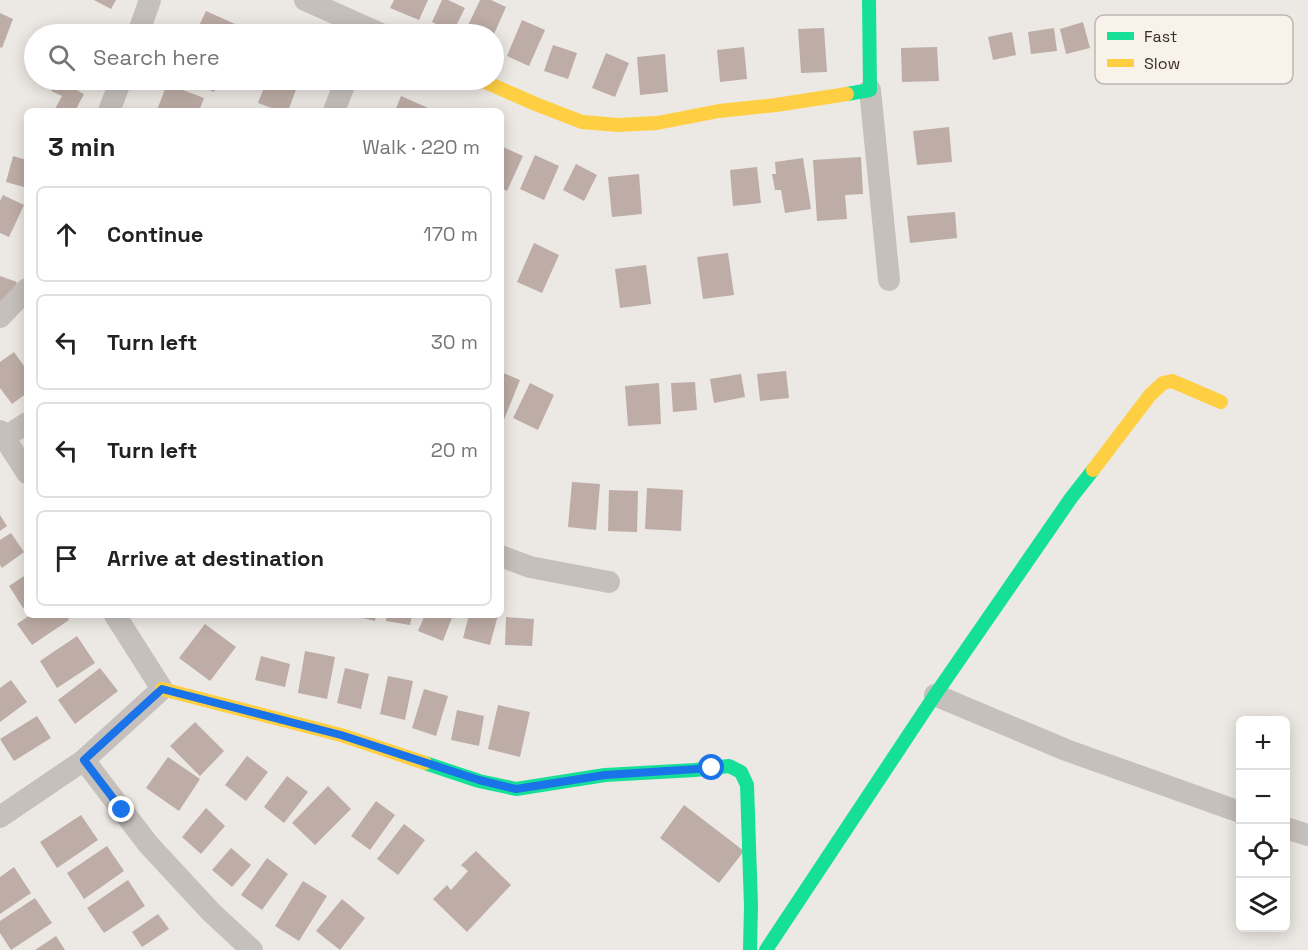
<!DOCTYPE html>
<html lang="en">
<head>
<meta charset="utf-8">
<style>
  body { margin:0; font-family:"Space Grotesk",sans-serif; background:#f2f2f2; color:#222 }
  .controls { position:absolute; right:18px; bottom:18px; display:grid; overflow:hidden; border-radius:9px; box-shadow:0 3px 15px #0003 }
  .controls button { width:54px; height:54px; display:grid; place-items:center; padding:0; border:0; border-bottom:2px solid #e0e0e0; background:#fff; color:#222; font:30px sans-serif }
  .stop { position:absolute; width:18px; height:18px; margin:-14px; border:4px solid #1a73e8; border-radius:50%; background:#fff }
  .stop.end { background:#1a73e8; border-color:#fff; box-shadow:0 2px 6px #0008 }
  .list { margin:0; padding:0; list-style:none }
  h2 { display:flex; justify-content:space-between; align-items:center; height:78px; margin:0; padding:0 24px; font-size:26px }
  h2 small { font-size:20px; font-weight:400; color:#767676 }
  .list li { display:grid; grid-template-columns:39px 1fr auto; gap:18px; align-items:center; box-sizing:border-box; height:96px; margin:0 12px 12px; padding:0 12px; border:2px solid #e0e0e0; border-radius:9px }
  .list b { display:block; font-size:22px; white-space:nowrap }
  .list em { font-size:20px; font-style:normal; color:#767676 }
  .icon { flex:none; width:33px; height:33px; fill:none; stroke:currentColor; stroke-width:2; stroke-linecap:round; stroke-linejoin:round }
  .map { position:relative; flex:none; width:1308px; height:950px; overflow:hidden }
  .search { position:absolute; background:#fff; box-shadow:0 3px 15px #0003; left:24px; top:24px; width:480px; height:66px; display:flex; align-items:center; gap:15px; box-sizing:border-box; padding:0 21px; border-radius:33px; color:#767676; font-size:22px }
  .panel { position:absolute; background:#fff; box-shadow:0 3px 15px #0003; left:24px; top:108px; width:480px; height:510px; border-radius:9px }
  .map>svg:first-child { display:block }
  .building { fill:#beada6 }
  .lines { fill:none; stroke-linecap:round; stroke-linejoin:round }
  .street { stroke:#c6c0bc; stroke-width:22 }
  .fast { stroke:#16e098; stroke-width:14 }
  .slow { stroke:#ffcf43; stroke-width:14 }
  .route { stroke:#1a73e8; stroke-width:8 }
  .key { fill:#f8f2eb; stroke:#beb7b1; stroke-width:1.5 }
  .key-label { font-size:16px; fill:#362d2a }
</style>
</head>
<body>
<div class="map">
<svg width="1308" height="950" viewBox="0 0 1308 950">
  <rect width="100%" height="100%" fill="#ece8e3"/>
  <path class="building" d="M94,0H116L111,9Z
    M394,0H428L419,20L390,8Z
    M442,0H448L465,8L453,32L432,22Z
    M480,0H491L506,7L494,34H464Z
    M206,11L235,24L231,34H195Z
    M0,13L13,19L2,48L0,47Z
    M522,20L545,30L529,66L507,56Z
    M1083,22L1090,48L1066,54L1060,29Z
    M824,28L827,72L801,73L798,29Z
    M1054,28L1057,51L1031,54L1028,32Z
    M1012,32L1016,55L993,60L988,37Z
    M553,45L577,53L568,79L544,71Z
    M744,47L747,79L720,82L717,50Z
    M937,47L939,81L902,82L901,48Z
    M606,53L629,63L615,97L592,88Z
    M665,54L668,92L640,95L637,57Z
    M57,80L84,94L75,111H58L55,109L62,96L51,91Z
    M188,80H219L214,92Z
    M267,80H276L297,87L288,111H280L258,103Z
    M293,80H311L308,86Z
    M167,84L204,98L199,111L157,110Z
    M401,96L435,111H395Z
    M949,127L952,162L917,165L913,131Z
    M501,146L523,156L507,191L501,188Z
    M535,155L559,166L544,200L520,189Z
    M13,156L27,160V188L6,182Z
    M861,157L863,194L845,195L847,219L817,221L813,160Z
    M803,158L811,209L785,213L781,190H775L772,174H776L775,162Z
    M576,164L597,175L584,201L563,190Z
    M757,167L761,203L733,206L730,170Z
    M639,174L642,214L612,217L608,177Z
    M3,195L24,205L9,237L0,233V201Z
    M955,212L957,238L910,243L907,216Z
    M534,243L559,255L542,293L517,282Z
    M728,253L734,295L703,299L697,257Z
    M646,265L651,304L620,308L615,269Z
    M0,276L17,282L2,325H0Z
    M14,352L27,370V393L12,404L0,388V362Z
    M786,371L789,398L760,401L757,374Z
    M501,372L520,380L503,422L501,421Z
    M741,374L745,397L714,403L710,379Z
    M695,382L697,410L673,412L671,383Z
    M530,383L554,395L538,430L513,418Z
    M659,383L661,424L628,426L625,386Z
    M572,482L600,484L596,530L568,527Z
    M647,488L683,490L681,531L645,529Z
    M609,490L638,491L637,532L608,531Z
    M0,515L7,526L0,531Z
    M11,533L24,552L2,568L0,565V540Z
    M27,574V606L23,608L9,586Z
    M30,615H66L69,620L32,645L17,624Z
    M351,615H376L375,621Z
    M387,615H412L410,625L386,621Z
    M425,615H453L443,641L418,631Z
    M469,615H498L490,645L463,638Z
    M506,617L534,619L532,646L505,645Z
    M205,624L236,647L210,681L179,658Z
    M77,636L95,663L57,688L40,661Z
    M305,651L335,657L327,699L298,693Z
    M261,656L290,664L285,687L255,680Z
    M100,668L118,691L75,724L58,700Z
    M345,668L369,674L361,709L337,703Z
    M388,676L413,681L405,720L380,714Z
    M11,680L27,702L0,722V688Z
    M424,689L448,696L436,736L412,728Z
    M498,705L530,712L520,757L488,749Z
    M457,710L484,716L479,746L451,740Z
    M37,716L51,738L14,761L0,739Z
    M195,722L224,751L200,776L170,746Z
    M247,756L268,772L246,801L225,785Z
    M168,757L200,779L179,811L146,788Z
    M287,776L308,792L284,823L264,807Z
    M328,786L351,809L315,845L292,823Z
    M376,801L395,815L370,850L351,836Z
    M684,805L744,851L719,883L660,838Z
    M206,808L225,826L201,854L182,837Z
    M81,815L98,840L57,868L40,842Z
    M404,824L425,840L398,875L377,859Z
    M107,846L124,871L84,899L67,873Z
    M231,848L251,865L232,887L212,870Z
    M476,851L511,885L467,932L433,899L447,885L451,890L468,871L461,865Z
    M267,858L288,874L262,910L241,895Z
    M14,867L31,893L0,914V877Z
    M128,880L145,906L104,933L87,908Z
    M303,881L327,896L299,941L275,926Z
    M35,898L52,923L11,950L0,933V921Z
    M342,899L365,918L340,950L316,931Z
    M158,914L169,929L142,947L132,932Z
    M56,936L65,950H35Z"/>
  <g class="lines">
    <path class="street" d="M305,0L381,34
      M138,34L150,0
      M870,90L889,280
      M109,111L121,80
      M334,111L346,80
      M0,317L27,289
      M0,431L27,473
      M5,437L27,423
      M501,556L530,567L609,582
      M935,695L1066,750L1240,812
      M84,760L148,844L211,912L252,950
      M0,817L84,760L162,689L115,615
      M1286,828L1308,835"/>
    <path class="fast" d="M847,94L870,90L869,0
      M425,763L479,781L516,789L605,775L695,770L729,766L741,772L747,785L751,906L750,950
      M766,950L935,695L1071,498L1093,470"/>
    <path class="slow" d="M481,80L533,103L582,122L618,125L657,123L719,111L776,105L847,94
      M1093,470L1150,395L1163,383L1172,381L1221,402
      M162,689L341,735L425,763"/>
  </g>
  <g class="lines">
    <path class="route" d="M122,810L84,760L162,689L341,735L479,780L516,789L605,775L712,768"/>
  </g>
  <rect x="1095" y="15" width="198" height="69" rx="9" class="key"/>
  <rect x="1107" y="32" width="27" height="8" fill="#16e098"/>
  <rect x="1107" y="59" width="27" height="8" fill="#ffcf43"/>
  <g class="key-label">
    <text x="1144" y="42">Fast</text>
    <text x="1144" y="69">Slow</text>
  </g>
</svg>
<div class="controls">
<button>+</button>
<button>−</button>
<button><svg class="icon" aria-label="locate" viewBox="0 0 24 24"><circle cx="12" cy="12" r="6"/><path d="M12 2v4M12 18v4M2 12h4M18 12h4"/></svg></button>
<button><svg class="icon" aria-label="layers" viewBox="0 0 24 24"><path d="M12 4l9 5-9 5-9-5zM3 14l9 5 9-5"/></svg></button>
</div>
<div class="stop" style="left:712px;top:768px"></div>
<div class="stop end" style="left:122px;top:810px"></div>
<div class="search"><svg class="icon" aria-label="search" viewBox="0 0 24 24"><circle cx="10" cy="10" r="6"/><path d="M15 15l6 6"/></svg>Search here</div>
<section class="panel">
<h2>3 min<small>Walk · 220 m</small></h2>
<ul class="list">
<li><svg class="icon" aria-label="ahead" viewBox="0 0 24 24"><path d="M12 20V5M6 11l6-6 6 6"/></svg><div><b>Continue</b></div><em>170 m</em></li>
<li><svg class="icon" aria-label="left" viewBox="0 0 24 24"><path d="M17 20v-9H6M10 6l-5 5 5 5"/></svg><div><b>Turn left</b></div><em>30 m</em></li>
<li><svg class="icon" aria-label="left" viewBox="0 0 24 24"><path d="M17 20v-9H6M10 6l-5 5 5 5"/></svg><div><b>Turn left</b></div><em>20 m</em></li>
<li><svg class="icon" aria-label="arrive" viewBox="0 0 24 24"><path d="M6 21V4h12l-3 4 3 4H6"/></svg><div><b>Arrive at destination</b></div></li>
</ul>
</section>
</div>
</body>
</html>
